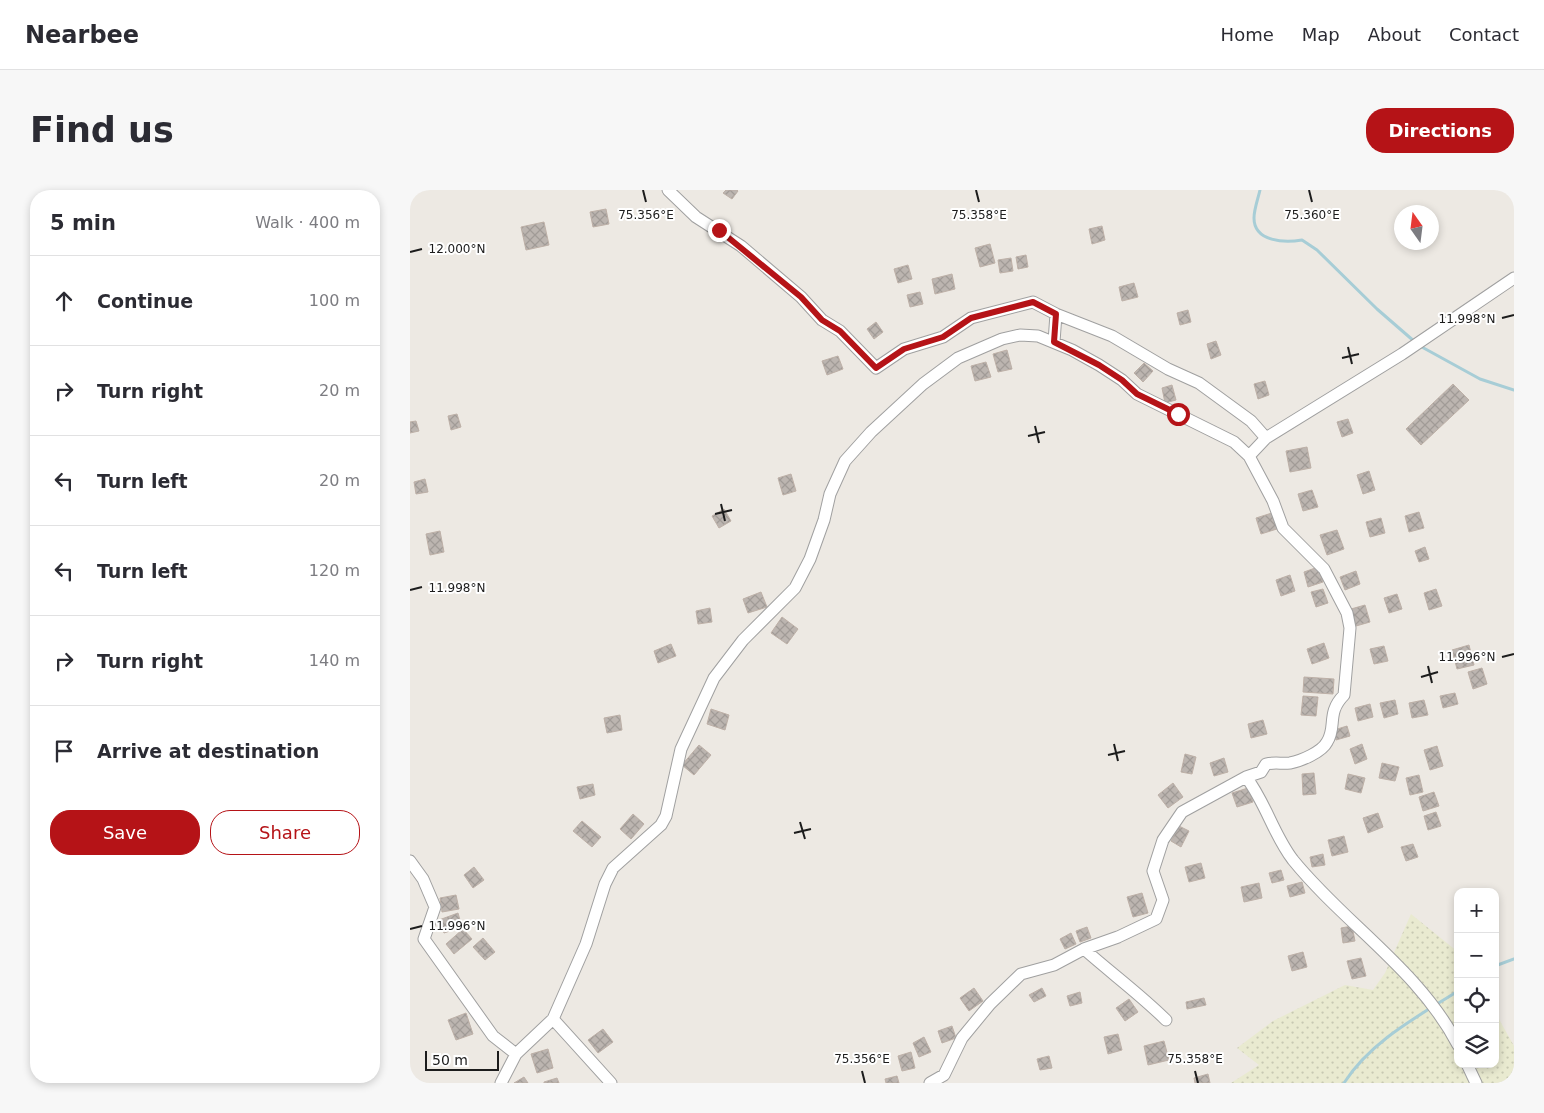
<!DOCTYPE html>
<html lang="en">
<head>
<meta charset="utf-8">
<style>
  body { margin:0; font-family:"DejaVu Sans",sans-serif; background:#f7f7f7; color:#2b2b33 }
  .controls { position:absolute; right:15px; bottom:15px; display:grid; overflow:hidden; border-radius:10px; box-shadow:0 2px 8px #0003 }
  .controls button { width:45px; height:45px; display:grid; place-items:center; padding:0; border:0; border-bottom:1px solid #e1e1e2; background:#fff; color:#2b2b33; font:25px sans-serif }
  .compass { position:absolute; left:984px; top:15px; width:45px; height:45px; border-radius:50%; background:#fff; box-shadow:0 2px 8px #0003; rotate:346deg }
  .scale { position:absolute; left:15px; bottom:12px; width:74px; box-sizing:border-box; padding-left:5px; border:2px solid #1c1c1c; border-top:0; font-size:14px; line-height:18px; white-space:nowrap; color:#1c1c1c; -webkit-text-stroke:4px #fff; paint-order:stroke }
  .stop { position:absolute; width:15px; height:15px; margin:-11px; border:4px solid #b51317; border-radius:50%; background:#fff }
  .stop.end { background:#b51317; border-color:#fff; box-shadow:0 1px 5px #0008 }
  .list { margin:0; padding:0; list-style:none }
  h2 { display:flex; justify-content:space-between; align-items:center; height:65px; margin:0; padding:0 20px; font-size:21px }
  h2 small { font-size:16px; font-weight:400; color:#7c7c81 }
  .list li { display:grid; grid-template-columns:32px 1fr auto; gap:15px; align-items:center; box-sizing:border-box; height:90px; padding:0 20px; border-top:1px solid #e1e1e2 }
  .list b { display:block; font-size:19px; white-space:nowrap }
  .list em { font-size:16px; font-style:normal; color:#7c7c81 }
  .actions { display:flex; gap:10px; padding:15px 20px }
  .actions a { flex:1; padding:11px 0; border:1px solid #b51317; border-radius:20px; text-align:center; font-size:18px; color:#b51317 }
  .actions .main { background:#b51317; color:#fff }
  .icon { flex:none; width:28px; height:28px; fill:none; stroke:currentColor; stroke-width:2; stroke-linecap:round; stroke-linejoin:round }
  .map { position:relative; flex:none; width:1104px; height:893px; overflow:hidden; border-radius:20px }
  header { display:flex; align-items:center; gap:30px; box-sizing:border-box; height:70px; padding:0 25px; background:#fff; border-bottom:1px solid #e1e1e2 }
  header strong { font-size:24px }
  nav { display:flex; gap:28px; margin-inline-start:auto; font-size:18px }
  .intro { display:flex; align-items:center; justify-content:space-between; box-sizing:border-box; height:120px; padding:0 30px }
  h1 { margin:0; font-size:35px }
  .button { padding:12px 22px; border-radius:20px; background:#b51317; color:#fff; font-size:18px; font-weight:700 }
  main { display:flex; gap:30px; padding:0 30px }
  aside { flex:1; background:#fff; border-radius:20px; box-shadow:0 2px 8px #0003 }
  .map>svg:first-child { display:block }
  .farmland { fill:url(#farmland-dots) }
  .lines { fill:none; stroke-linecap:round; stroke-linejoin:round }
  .stream { stroke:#a7cdd6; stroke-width:3 }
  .building { fill:url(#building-cross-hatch); stroke:#bdb0a7 }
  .street-casing { stroke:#a0a0a0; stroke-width:13 }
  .street { stroke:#fff; stroke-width:11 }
  .route { stroke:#b51317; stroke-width:6 }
  .ticks { fill:none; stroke:#1c1c1c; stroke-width:2 }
  .ticks-label { font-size:12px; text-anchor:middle; fill:#1c1c1c; stroke:#fff; stroke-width:4; stroke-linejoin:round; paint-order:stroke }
</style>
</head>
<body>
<header>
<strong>Nearbee</strong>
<nav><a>Home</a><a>Map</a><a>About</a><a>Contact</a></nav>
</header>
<div class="intro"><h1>Find us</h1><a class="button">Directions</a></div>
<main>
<aside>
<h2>5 min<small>Walk · 400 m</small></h2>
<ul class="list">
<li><svg class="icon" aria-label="ahead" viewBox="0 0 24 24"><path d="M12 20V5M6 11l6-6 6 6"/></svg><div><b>Continue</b></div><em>100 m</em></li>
<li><svg class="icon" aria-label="right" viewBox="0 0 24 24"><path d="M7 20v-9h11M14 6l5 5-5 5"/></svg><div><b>Turn right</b></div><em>20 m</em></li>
<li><svg class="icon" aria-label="left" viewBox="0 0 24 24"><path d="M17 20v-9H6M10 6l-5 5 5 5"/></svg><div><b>Turn left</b></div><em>20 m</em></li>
<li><svg class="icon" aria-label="left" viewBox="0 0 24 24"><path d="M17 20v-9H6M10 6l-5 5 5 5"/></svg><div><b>Turn left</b></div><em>120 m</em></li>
<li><svg class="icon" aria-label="right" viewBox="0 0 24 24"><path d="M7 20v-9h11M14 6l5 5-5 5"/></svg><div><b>Turn right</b></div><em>140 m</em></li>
<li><svg class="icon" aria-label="arrive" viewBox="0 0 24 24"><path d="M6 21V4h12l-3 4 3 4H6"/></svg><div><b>Arrive at destination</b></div></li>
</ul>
<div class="actions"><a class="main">Save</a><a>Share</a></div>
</aside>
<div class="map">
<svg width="1104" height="893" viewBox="0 0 1104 893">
  <defs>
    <pattern id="farmland-dots" width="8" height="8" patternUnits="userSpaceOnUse" patternTransform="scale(1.25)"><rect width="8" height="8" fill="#e9ead0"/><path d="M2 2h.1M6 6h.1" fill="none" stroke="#c7c8b2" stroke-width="1.8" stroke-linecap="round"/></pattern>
    <pattern id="building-cross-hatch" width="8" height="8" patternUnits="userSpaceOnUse" patternTransform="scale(1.25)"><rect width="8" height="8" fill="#bcb5b0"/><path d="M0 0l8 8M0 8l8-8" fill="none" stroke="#a19b97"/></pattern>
  </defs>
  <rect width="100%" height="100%" fill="#ede9e3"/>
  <path class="farmland" d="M1001,724L1048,762V874H1085V822L1104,856V893H821L849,875L827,858L863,831L935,795L963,800L975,783Z"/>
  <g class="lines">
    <path class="stream" d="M850,0C848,9 844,19 844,28C844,52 875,53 892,50L907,60L967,119L1005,152
      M1010,156L1070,189L1104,200
      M1085,776L1104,769
      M934,893C961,851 1007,827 1048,801"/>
  </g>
  <path class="building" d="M316,0H327L328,1L322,9L313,3Z
    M196,19L199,34L183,37L180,22Z
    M134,32L139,55L116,60L111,37Z
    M692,36L695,50L682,54L679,39Z
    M580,54L585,73L570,77L565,58Z
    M616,65L618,77L608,79L606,67Z
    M601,68L603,81L590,83L588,70Z
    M498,75L502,89L488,93L484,79Z
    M542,84L545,99L525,104L522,89Z
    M724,93L728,107L712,111L709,97Z
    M510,102L513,114L500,117L497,105Z
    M778,120L781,132L770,135L767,123Z
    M466,132L473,142L464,149L457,139Z
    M806,151L811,165L801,169L797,154Z
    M597,160L602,179L588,182L583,164Z
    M428,166L433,179L417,185L412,171Z
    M576,172L581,187L565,191L561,176Z
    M734,173L743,181L733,192L724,183Z
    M855,191L859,205L848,209L844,194Z
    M1043,194L1059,210L1011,255L996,239Z
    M762,195L766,210L755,213L752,198Z
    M47,224L51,237L41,240L38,226Z
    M938,229L943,243L932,247L927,232Z
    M6,231L9,241L0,243V232Z
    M897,257L901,278L880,282L876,261Z
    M959,281L965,300L953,304L947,285Z
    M381,284L386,301L373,305L368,288Z
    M15,289L18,302L6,304L4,292Z
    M902,300L908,317L893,321L888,304Z
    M314,319L321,331L309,338L302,326Z
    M865,322L870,338L851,344L846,328Z
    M1009,322L1014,338L999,342L995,326Z
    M971,328L975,343L960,347L956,332Z
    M927,340L934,359L917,365L910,345Z
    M30,341L34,362L20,365L16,344Z
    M1015,357L1019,369L1009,372L1005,361Z
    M908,377L913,392L898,397L894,382Z
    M946,381L950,394L935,400L930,387Z
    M880,385L885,401L871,406L866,390Z
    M913,399L918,413L906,417L901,402Z
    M1026,399L1032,416L1019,420L1014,403Z
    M351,402L357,417L338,423L333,409Z
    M987,404L992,419L979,423L974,408Z
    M955,415L960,432L946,436L941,419Z
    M300,418L302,432L288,434L286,421Z
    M372,427L388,439L377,454L361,443Z
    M914,453L919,468L902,474L897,459Z
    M261,454L266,466L248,473L244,461Z
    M1059,455L1064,475L1047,479L1042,460Z
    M974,456L978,471L964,474L960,459Z
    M1072,478L1077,494L1063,499L1058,482Z
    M894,487L924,489L923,504L893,502Z
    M1045,503L1048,514L1033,518L1030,506Z
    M893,506L908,507L906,526L891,525Z
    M985,510L988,524L974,528L970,513Z
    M1014,510L1018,525L1002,528L999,513Z
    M960,514L963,527L948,531L945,518Z
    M301,519L319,525L315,540L297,534Z
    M210,525L212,540L197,543L194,528Z
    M853,530L857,544L841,548L838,534Z
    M937,536L940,546L926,550L924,540Z
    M952,554L957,569L945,574L940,559Z
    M289,555L301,565L284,585L272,575Z
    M1027,556L1033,576L1020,580L1014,560Z
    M775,564L786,567L782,584L771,582Z
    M814,568L818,582L804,586L800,573Z
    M972,573L989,577L985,591L969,588Z
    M904,583L906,604L893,605L892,584Z
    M938,584L955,588L951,603L935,599Z
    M1009,585L1013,602L1000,605L996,588Z
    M763,593L773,607L758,618L748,605Z
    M183,594L185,605L170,609L167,597Z
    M838,598L843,612L827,617L822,603Z
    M1024,602L1029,616L1013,621L1009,607Z
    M1026,622L1031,636L1018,640L1014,626Z
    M968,623L973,637L958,643L953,628Z
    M223,624L234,634L221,649L210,639Z
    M172,631L191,647L182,657L163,641Z
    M769,636L779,641L771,657L761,651Z
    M934,646L938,662L922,666L918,650Z
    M1003,654L1008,667L996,671L991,657Z
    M913,664L915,675L902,677L900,667Z
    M791,673L795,688L779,692L775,677Z
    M64,677L74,690L63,698L54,685Z
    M871,680L874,690L862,693L859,683Z
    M892,692L895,703L880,707L877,696Z
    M849,693L852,708L834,712L831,697Z
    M732,703L738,723L723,727L717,707Z
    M46,705L49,719L32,722L30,708Z
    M48,723L52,737L34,743L29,730Z
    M942,736L945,751L933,753L931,738Z
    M677,737L681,748L670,752L666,741Z
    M53,739L62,749L44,764L36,754Z
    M661,743L666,754L655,759L650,749Z
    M73,748L85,762L75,770L63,757Z
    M893,762L897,777L882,781L878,766Z
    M951,768L956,786L942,789L937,771Z
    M564,798L573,811L559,821L550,808Z
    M632,798L636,806L624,812L619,805Z
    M670,802L672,813L660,816L657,806Z
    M794,808L796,815L777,819L776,812Z
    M719,809L728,822L715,831L706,818Z
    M56,823L63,844L46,850L38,830Z
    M542,836L546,848L532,853L528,841Z
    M193,839L203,852L188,863L178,850Z
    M708,844L712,860L698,864L694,847Z
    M514,847L521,862L509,867L503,853Z
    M754,851L759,870L738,875L734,856Z
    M138,859L143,878L127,883L121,864Z
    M501,862L505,878L492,881L488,866Z
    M639,866L642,878L630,880L627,869Z
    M798,884L800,893H785L784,888Z
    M487,886L489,893H476L475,889Z
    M114,887L118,893H104Z
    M147,888L149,893H134V892Z"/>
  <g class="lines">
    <g class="street-casing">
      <path id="street" d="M258,0L286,27L331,56L391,107L412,130L430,141L466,178L494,159L533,147L561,128L623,112L646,124L702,146L758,179L789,193L841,231L856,248
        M644,152L646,124
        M836,587L851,582L856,574C865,572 872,574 880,573C891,571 912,562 917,552C927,537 916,523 934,505L940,438L937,423L914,379L873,338L863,311L839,266L856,248L992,164L1104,88
        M0,671L13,689L25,717L14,749L83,846L106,864L143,829L201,893
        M674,759C701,783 731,805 756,830
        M143,829L176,754L195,694L203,678L251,635L256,626L271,559L304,488L333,450L385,398L400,369L414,330L420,304L435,271L461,242L513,194L548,168L592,149L610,145L628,146L662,160L689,175L712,190L727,204L824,252L839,266
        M1057,874L1066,893
        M91,893L106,864
        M520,893L534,885L552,848L580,814L611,784L644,775L674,759L708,747L746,729L753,710L743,681L753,650L772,622L836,587C856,613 863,644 883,670C935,734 1009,780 1048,855"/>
    </g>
    <use href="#street" class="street"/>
  </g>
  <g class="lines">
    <path class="route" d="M309,40L391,107L412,130L430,141L466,178L494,159L533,147L561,128L623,112L646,124L644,152L689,175L712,190L727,204L768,224"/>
  </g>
  <path class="ticks" d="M233,0L236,12M566,0L569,12M899,0L902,12M0,62L12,59M1092,128L1104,125M938,157L942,174M932,168L949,164M625,236L629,253M618,246L635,242M311,314L315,331M305,324L322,320M0,400L12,397M1092,467L1104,464M1018,476L1022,493M1011,487L1028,482M704,554L708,571M698,565L715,561M390,632L395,649M384,643L401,639M0,739L12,736M452,881L455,893M785,881L788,893"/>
  <g class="ticks-label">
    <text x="236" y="29">75.356°E</text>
    <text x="569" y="29">75.358°E</text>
    <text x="902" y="29">75.360°E</text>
    <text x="47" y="63">12.000°N</text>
    <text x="1057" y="133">11.998°N</text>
    <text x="47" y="402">11.998°N</text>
    <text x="1057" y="471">11.996°N</text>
    <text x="47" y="740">11.996°N</text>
    <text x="452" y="873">75.356°E</text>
    <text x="785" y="873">75.358°E</text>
  </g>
</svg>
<div class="controls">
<button>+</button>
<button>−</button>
<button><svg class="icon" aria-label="locate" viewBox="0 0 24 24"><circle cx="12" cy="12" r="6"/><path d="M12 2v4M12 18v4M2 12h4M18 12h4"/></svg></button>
<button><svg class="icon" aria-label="layers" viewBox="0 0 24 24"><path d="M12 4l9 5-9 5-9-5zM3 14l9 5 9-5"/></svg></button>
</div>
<svg class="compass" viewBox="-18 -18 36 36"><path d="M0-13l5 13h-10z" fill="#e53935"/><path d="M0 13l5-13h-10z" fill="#7c7c81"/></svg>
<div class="scale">50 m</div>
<div class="stop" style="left:768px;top:224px"></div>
<div class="stop end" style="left:309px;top:40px"></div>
</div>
</main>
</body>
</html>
